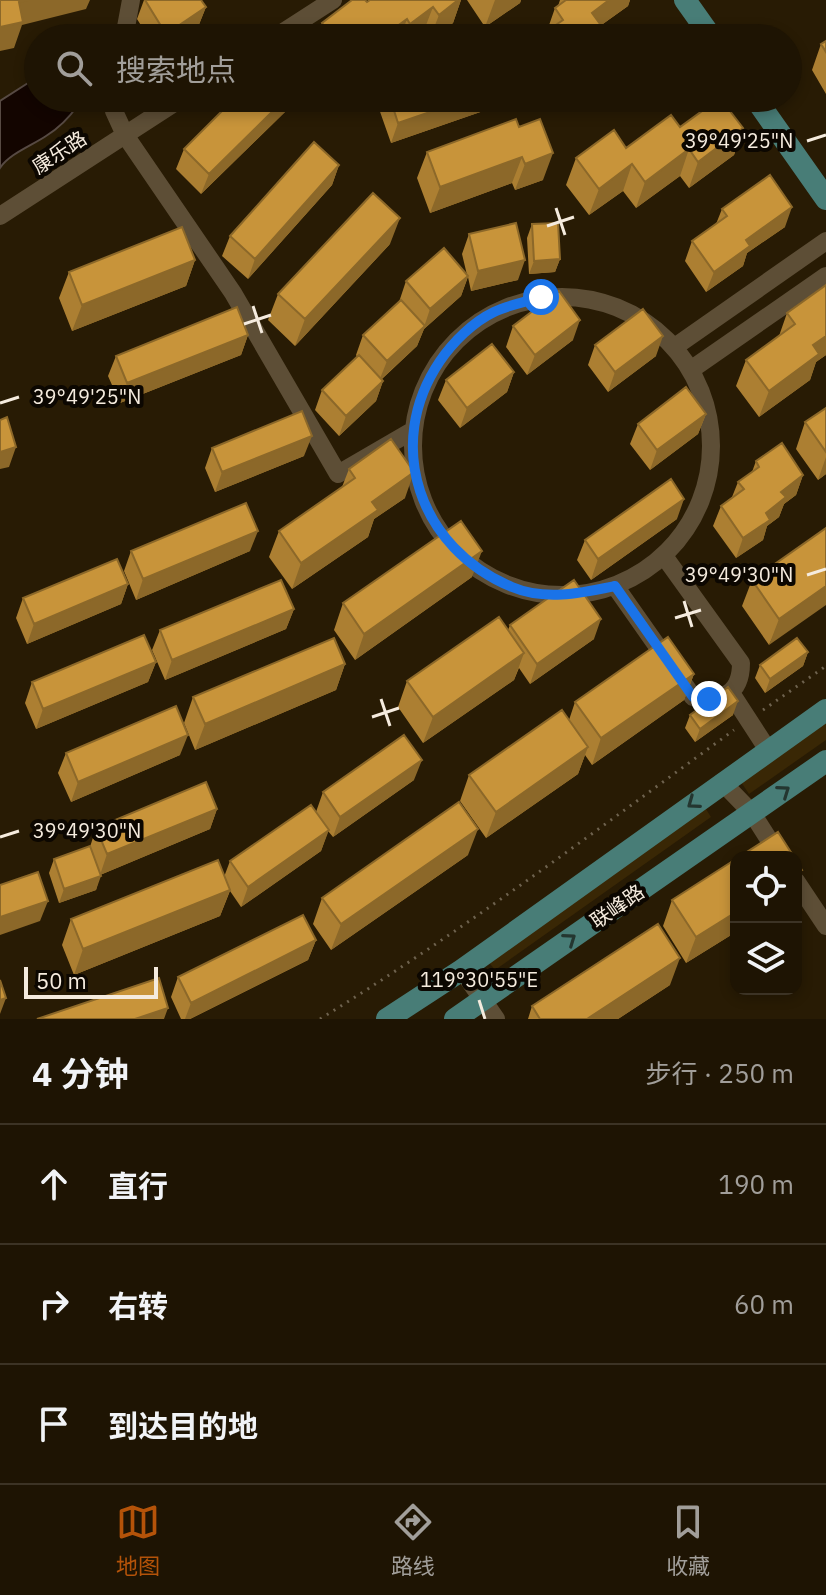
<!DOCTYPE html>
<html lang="zh">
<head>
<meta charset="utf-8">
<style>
  body { margin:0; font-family:"IBM Plex Sans","Noto Sans SC",sans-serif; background:#2b2112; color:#f1f3f6 }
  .controls { position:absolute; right:24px; bottom:24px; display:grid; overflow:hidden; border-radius:16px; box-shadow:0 4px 12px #0003 }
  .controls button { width:72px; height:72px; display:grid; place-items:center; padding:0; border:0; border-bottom:2px solid #3c3325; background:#1e1403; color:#f1f3f6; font:40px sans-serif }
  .scale { position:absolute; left:24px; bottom:20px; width:134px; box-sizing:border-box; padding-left:8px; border:4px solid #f5ebde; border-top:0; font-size:22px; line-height:28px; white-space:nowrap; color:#f5ebde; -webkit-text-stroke:6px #0c0701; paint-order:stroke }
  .stop { position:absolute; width:24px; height:24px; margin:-18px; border:6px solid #1a73e8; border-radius:50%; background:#fff }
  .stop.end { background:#1a73e8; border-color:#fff; box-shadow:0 2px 8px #0008 }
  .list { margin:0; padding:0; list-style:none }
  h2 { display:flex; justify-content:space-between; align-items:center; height:104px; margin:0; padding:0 32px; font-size:34px }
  h2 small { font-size:26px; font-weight:400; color:#a19e9a }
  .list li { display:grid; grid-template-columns:52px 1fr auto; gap:24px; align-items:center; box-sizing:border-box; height:120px; padding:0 32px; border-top:2px solid #3c3325 }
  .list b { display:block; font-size:30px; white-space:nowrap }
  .list em { font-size:26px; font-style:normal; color:#a19e9a }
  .icon { flex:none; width:44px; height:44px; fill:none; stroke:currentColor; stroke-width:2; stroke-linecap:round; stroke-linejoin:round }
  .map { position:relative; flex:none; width:826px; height:1019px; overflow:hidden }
  .search { position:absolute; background:#1e1403; box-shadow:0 4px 12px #0003; left:24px; right:24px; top:24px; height:88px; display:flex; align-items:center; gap:20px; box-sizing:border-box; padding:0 28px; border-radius:44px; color:#a19e9a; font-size:30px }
  .sheet { height:464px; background:#1e1403 }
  nav { display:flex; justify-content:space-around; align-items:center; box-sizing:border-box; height:112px; border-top:2px solid #3c3325; background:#1e1403; font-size:22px; color:#a19e9a }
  nav a { display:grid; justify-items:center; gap:4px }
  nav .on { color:#b45309 }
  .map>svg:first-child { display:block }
  .green { fill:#392705 }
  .water { fill:#130500; stroke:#574a43; stroke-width:2 }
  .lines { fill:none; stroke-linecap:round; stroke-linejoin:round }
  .path { stroke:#6e624e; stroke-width:3; stroke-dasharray:2 6; stroke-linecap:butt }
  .minor { stroke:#5d4e36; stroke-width:18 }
  .major { stroke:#487d77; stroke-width:22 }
  .wall { fill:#ac7f32 }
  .shaded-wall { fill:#8c6829 }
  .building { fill:#c8943a; stroke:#8c6829; stroke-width:2 }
  .oneway { stroke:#243630 }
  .route { stroke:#1a73e8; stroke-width:10 }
  .ticks { fill:none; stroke:#f5ebde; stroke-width:3 }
  .labels { text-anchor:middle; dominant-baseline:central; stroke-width:8; stroke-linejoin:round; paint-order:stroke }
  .street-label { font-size:20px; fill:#f5ebde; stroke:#0c0701 }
  .ticks-label { font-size:20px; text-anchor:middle; fill:#f5ebde; stroke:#0c0701; stroke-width:8; stroke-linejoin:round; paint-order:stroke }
</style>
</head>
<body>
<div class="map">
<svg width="826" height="1019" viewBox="0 0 826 1019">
  <rect width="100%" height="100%" fill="#281b04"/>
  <path class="green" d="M826,723V740L749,794L741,782Z
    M704,806L711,817L495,970L487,960Z"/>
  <path class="water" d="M28,83L38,86V98H75L78,105C69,118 59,128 46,136C31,146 9,154 0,168V101Z"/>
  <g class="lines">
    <path class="path" d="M763,710L826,666
      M320,1019C463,931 598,829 734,730"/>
    <path class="minor" d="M124,38L131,0
      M274,38L333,0
      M115,98L114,111L125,135L233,293L338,474L412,431
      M0,216L182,98
      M413 446a149 149 0 1 1 298 0a149 149 0 1 1-298 0Z
      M676,346L826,241
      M692,369L826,276
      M615,586L693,697C722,701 741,695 741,663L664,556
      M731,693L768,750
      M722,782L752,813L780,857
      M796,881L826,926
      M462,970L496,1019"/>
    <path class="major" d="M685,0L712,38
      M755,98L826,199
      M387,1019L462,970L826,710
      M455,1019L826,761"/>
  </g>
  <path class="wall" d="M144,0L206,7L198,27L183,38H149L137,19Z
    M461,0L453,23L433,38H427L423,33L417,38H316L322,23Z
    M467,0H521L520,3L485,27Z
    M560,0H630L628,6L600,26L595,38H537L547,31L555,8L558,6Z
    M826,41V94L812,70L821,44Z
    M381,98H493L489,109L391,143L378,106Z
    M536,98H548L540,104Z
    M624,98H655L634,112Z
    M286,111L201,194L176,169L184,149Z
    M519,127L543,180L515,190L512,183L430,213L417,178L427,152Z
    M743,128L734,155L689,188L680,176L636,208L623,191L589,215L566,185L576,158L626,148Z
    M339,165L332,185L248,279L222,256L230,236Z
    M722,209L785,227L747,253L743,266L706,292L685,261L692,241L716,224Z
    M532,224L560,259L555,272L529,274L527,238Z
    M469,234L518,280L471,291L468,277L461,296L424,329L417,346L382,379L383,381L376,401L339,436L315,410L322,390L357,357L356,355L363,335L399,302L406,281L467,275L462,254Z
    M390,244L295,346L268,320L278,294Z
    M195,260L186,286L72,331L59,298L69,272Z
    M826,285V355L816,362L810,380L759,417L736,386L746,360L779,336L787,313Z
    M513,326L573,340L527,375L506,347Z
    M248,335L241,355L120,403L108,376L116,356Z
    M595,345L656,356L608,392L588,365Z
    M514,372L507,392L460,428L438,400L446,380Z
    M826,408V474L818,480L796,449L805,422Z
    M706,414L698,434L650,470L630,444L638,424Z
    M212,448L304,456L215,492L205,468Z
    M756,461L803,475L796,495L784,504L779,517L767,526L763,540L736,558L713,526L721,506L732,497L738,482L752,472Z
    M349,469L405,498L374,519L368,537L292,589L269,557L279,531L342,487Z
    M677,519L591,580L577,560L585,540Z
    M826,528L769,645L742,606L752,580Z
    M131,551H250L136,600L124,571Z
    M472,577L355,660L334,630L343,603Z
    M128,584L121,604L27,644L16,618L23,598Z
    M294,609L286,629L165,680L152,650L160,630Z
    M510,625L594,639L530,684L519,668L514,680L423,743L398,707L407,681L508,630Z
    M808,652L803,666L765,693L755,678L760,665Z
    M156,662L148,682L36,729L25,703L32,682Z
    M345,664L336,690L195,750L184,723L193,697Z
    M694,674L684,700L592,765L585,755L578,774L486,838L460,801L469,775L569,720L575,702Z
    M690,715H733L695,742L685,728Z
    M66,753L180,755L71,802L58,773Z
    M414,780L333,837L328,831L321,851L241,907L230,891L220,916L74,975L62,945L71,919L224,877L230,861L316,812L323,792Z
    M217,809L210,829L100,875L96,890L59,903L49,873L54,859L90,847L96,828Z
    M468,855L331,950L313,924L322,898Z
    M736,859V932L686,963L663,926L672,900Z
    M316,940L308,960L190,1019H181L171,997L178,977Z
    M670,985L618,1019H528L532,1006Z"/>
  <path class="shaded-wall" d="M29,0H90L86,9L22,25L14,48L0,51V27L19,2Z
    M458,0H461L453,23L433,38H430L439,15Z
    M495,0H521L520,3L485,27Z
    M609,0H630L628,6L600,26L595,38H582L592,13Z
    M206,7L198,27L183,38H165L166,34Z
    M433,7L423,33L417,38H405L410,24Z
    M407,19L400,38H384L385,35Z
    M381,30L378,38H370Z
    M286,98H290L286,111L201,194L209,174Z
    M471,98H493L489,109L391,143L398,123Z
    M640,98H655L634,112Z
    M743,128L734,155L689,188L698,162Z
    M689,149L680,176L636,208L645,182Z
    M553,153L543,180L515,190L525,164Z
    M522,157L512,183L430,213L440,187Z
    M632,164L623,191L589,215L599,189Z
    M339,165L332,185L248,279L255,259Z
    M792,207L785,227L747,253L743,266L706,292L714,272L746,240Z
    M400,218L390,244L295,346L305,319Z
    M560,259L555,272L529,274L534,261Z
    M195,260L186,286L72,331L82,305Z
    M525,260L518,280L471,291L478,271Z
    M468,276L461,296L424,329L417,346L379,381L387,361L424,327L430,309Z
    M580,320L573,340L527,375L535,355Z
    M248,335L241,355L120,403L127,383Z
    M663,336L656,356L608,392L615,372Z
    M826,336V355L816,362L810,380L759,417L769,391L813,345Z
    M514,372L507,392L460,428L467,408Z
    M383,381L376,401L339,436L346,416Z
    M706,414L698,434L650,470L657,450Z
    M312,436L304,456L215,492L222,472Z
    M16,447L9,467L0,469V452Z
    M826,457V474L818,480Z
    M414,472L405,498L374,519L368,537L292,589L301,563L372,502Z
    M803,475L796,495L784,504L779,517L767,526L763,540L736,558L743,538L766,513L781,492Z
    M684,499L677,519L591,580L598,559Z
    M258,531L250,551L136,600L143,579Z
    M482,551L472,577L355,660L364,634Z
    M128,584L121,604L27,644L34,624Z
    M826,586V605L769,645L779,619Z
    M294,609L286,629L165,680L172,660Z
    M601,619L594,639L530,684L537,664Z
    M808,652L803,666L765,693L770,679Z
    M524,653L514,680L423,743L433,717Z
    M156,662L148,682L36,729L43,709Z
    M345,664L336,690L195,750L205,724Z
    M694,674L684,700L592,765L601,738Z
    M738,701L733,715L695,742L700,729Z
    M188,735L180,755L71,802L78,782Z
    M588,747L578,774L486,838L496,812Z
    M422,760L414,780L333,837L340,817Z
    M217,809L210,829L100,875L107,854Z
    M478,829L468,855L331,950L341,924Z
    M329,830L321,851L241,907L248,887Z
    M802,870L796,885V873Z
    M101,876L96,890L59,903L64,889Z
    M230,890L220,916L74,975L83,949Z
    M48,901L40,921L0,935V917Z
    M736,912V932L686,963L696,937Z
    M316,940L308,960L190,1019H185L191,1003Z
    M680,958L670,985L618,1019H587Z
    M6,998L0,1014V1000Z
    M168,1008L164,1019H135Z"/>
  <path class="building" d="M0,0H29L19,2L23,22L0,27Z
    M145,0H201L206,7L166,34Z
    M352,0H365L367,2L370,0H458L439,15L433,7L410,24L407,19L385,35L381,30L370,38H333L322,23Z
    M566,0H609L592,13L600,24L582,38H537L563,20L555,8Z
    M665,29L672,38H653Z
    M826,41V52L821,44Z
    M235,98H286L209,174L184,149Z
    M390,98H471L398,123Z
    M720,98L743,128L698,162L689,149L645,182L632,164L599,189L576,158L614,130L626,148L671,115L680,127Z
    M516,119L519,127L540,119L553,153L525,164L522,157L440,187L427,152Z
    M314,142L339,165L255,259L230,236Z
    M770,175L792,207L746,240L750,246L714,272L692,241L727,216L722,209Z
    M373,193L400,218L305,319L278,294Z
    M516,223L525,260L478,271L469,234Z
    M558,223L560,259L534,261L532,224Z
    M182,227L195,260L82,305L69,272Z
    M444,248L468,276L430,309L406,281Z
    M826,285V336L813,345L819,354L769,391L746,360L795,324L787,313Z
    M559,291L580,320L535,355L513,326Z
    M401,300L425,326L387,361L363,335Z
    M237,307L248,335L127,383L116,356Z
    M643,309L663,336L615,372L595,345Z
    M492,344L514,372L467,408L446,380Z
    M359,355L383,381L346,416L322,390Z
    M686,387L706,414L657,450L638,424Z
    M826,408V452L805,422Z
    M302,411L312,436L222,472L212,448Z
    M7,417L16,447L0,452V420Z
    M391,439L414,472L372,502L378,510L301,563L279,531L355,478L349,469Z
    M782,443L803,475L781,492L786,497L766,513L770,520L743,538L721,506L744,489L738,482L759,467L756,461Z
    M671,479L684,499L598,559L585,540Z
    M246,503L258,531L143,579L131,551Z
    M461,521L482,551L364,634L343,603Z
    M826,528V586L779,619L752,580Z
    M117,559L128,584L34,624L23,598Z
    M281,580L294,609L172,660L160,630Z
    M574,580L601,619L537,664L510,625Z
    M499,617L524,653L433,717L407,681Z
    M144,635L156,662L43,709L32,682Z
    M668,637L694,674L601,738L575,702Z
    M334,638L345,664L205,724L193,697Z
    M797,638L808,652L770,679L760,665Z
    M728,687L738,701L700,729L690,715Z
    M176,706L188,735L78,782L66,753Z
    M562,710L588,747L496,812L469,775Z
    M404,735L422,760L340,817L323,792Z
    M206,782L217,809L107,854L96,828Z
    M459,802L478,829L341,924L322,898Z
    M311,805L329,830L248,887L230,861Z
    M778,832L794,857H739Z
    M90,846L101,876L64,889L54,859Z
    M736,859V912L696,937L672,900Z
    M218,860L230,890L83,949L71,919Z
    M796,861L802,870L796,873Z
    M38,872L48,901L0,917V885Z
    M303,915L316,940L191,1003L178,977Z
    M658,924L680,958L587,1019H540L532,1006Z
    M159,978L168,1008L135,1019H37Z
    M0,980L6,998L0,1000Z"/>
  <defs><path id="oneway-chevron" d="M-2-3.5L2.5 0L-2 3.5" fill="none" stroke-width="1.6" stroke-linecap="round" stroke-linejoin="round" transform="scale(2)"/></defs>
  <g class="oneway">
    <use href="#oneway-chevron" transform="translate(784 791) rotate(-35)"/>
    <use href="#oneway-chevron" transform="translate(693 803) rotate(144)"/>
    <use href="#oneway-chevron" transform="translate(570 939) rotate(-35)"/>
  </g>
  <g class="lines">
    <path class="route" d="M541,297C526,302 508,305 494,312C473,322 453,342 440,361C383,445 420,549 512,587C545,601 581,593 615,586L693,697L709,699"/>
  </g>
  <path class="ticks" d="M807,141L826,135M556,208L565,235M547,226L574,217M253,306L262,333M244,324L271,315M0,403L19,397M807,575L826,569M684,601L692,627M675,618L701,610M381,699L390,726M372,717L399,708M0,837L19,831M479,1000L485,1019"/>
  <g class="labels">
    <g class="street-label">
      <text transform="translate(59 152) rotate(-33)">康乐路</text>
      <text transform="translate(617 906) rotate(-35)">联峰路</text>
    </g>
  </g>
  <g class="ticks-label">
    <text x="739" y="148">39°49'25"N</text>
    <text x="87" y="404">39°49'25"N</text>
    <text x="739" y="582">39°49'30"N</text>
    <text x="87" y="838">39°49'30"N</text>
    <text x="479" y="987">119°30'55"E</text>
  </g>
</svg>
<div class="controls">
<button><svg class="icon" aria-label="locate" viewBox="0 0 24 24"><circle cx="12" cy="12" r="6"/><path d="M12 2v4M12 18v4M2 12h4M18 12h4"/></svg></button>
<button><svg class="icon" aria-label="layers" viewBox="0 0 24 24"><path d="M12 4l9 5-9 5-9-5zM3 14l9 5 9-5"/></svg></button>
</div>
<div class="scale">50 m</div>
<div class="stop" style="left:541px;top:297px"></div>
<div class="stop end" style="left:709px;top:699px"></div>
<div class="search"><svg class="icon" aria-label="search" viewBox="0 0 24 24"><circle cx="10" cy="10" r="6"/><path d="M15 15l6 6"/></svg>搜索地点</div>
</div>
<section class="sheet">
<h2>4 分钟<small>步行 · 250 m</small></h2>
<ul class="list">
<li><svg class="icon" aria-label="ahead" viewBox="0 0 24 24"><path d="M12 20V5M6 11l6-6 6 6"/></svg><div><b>直行</b></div><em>190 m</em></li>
<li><svg class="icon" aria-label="right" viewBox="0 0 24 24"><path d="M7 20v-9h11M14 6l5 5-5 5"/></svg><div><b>右转</b></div><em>60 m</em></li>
<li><svg class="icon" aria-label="arrive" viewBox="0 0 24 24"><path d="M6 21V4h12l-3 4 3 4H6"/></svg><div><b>到达目的地</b></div></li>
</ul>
</section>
<nav>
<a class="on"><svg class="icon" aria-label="map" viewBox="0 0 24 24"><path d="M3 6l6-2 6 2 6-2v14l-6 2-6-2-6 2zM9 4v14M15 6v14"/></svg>地图</a>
<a><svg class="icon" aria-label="directions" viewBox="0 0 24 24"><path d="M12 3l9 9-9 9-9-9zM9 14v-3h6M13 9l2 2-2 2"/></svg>路线</a>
<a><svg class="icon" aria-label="saved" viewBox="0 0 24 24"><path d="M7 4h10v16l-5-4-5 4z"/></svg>收藏</a>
</nav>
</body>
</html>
